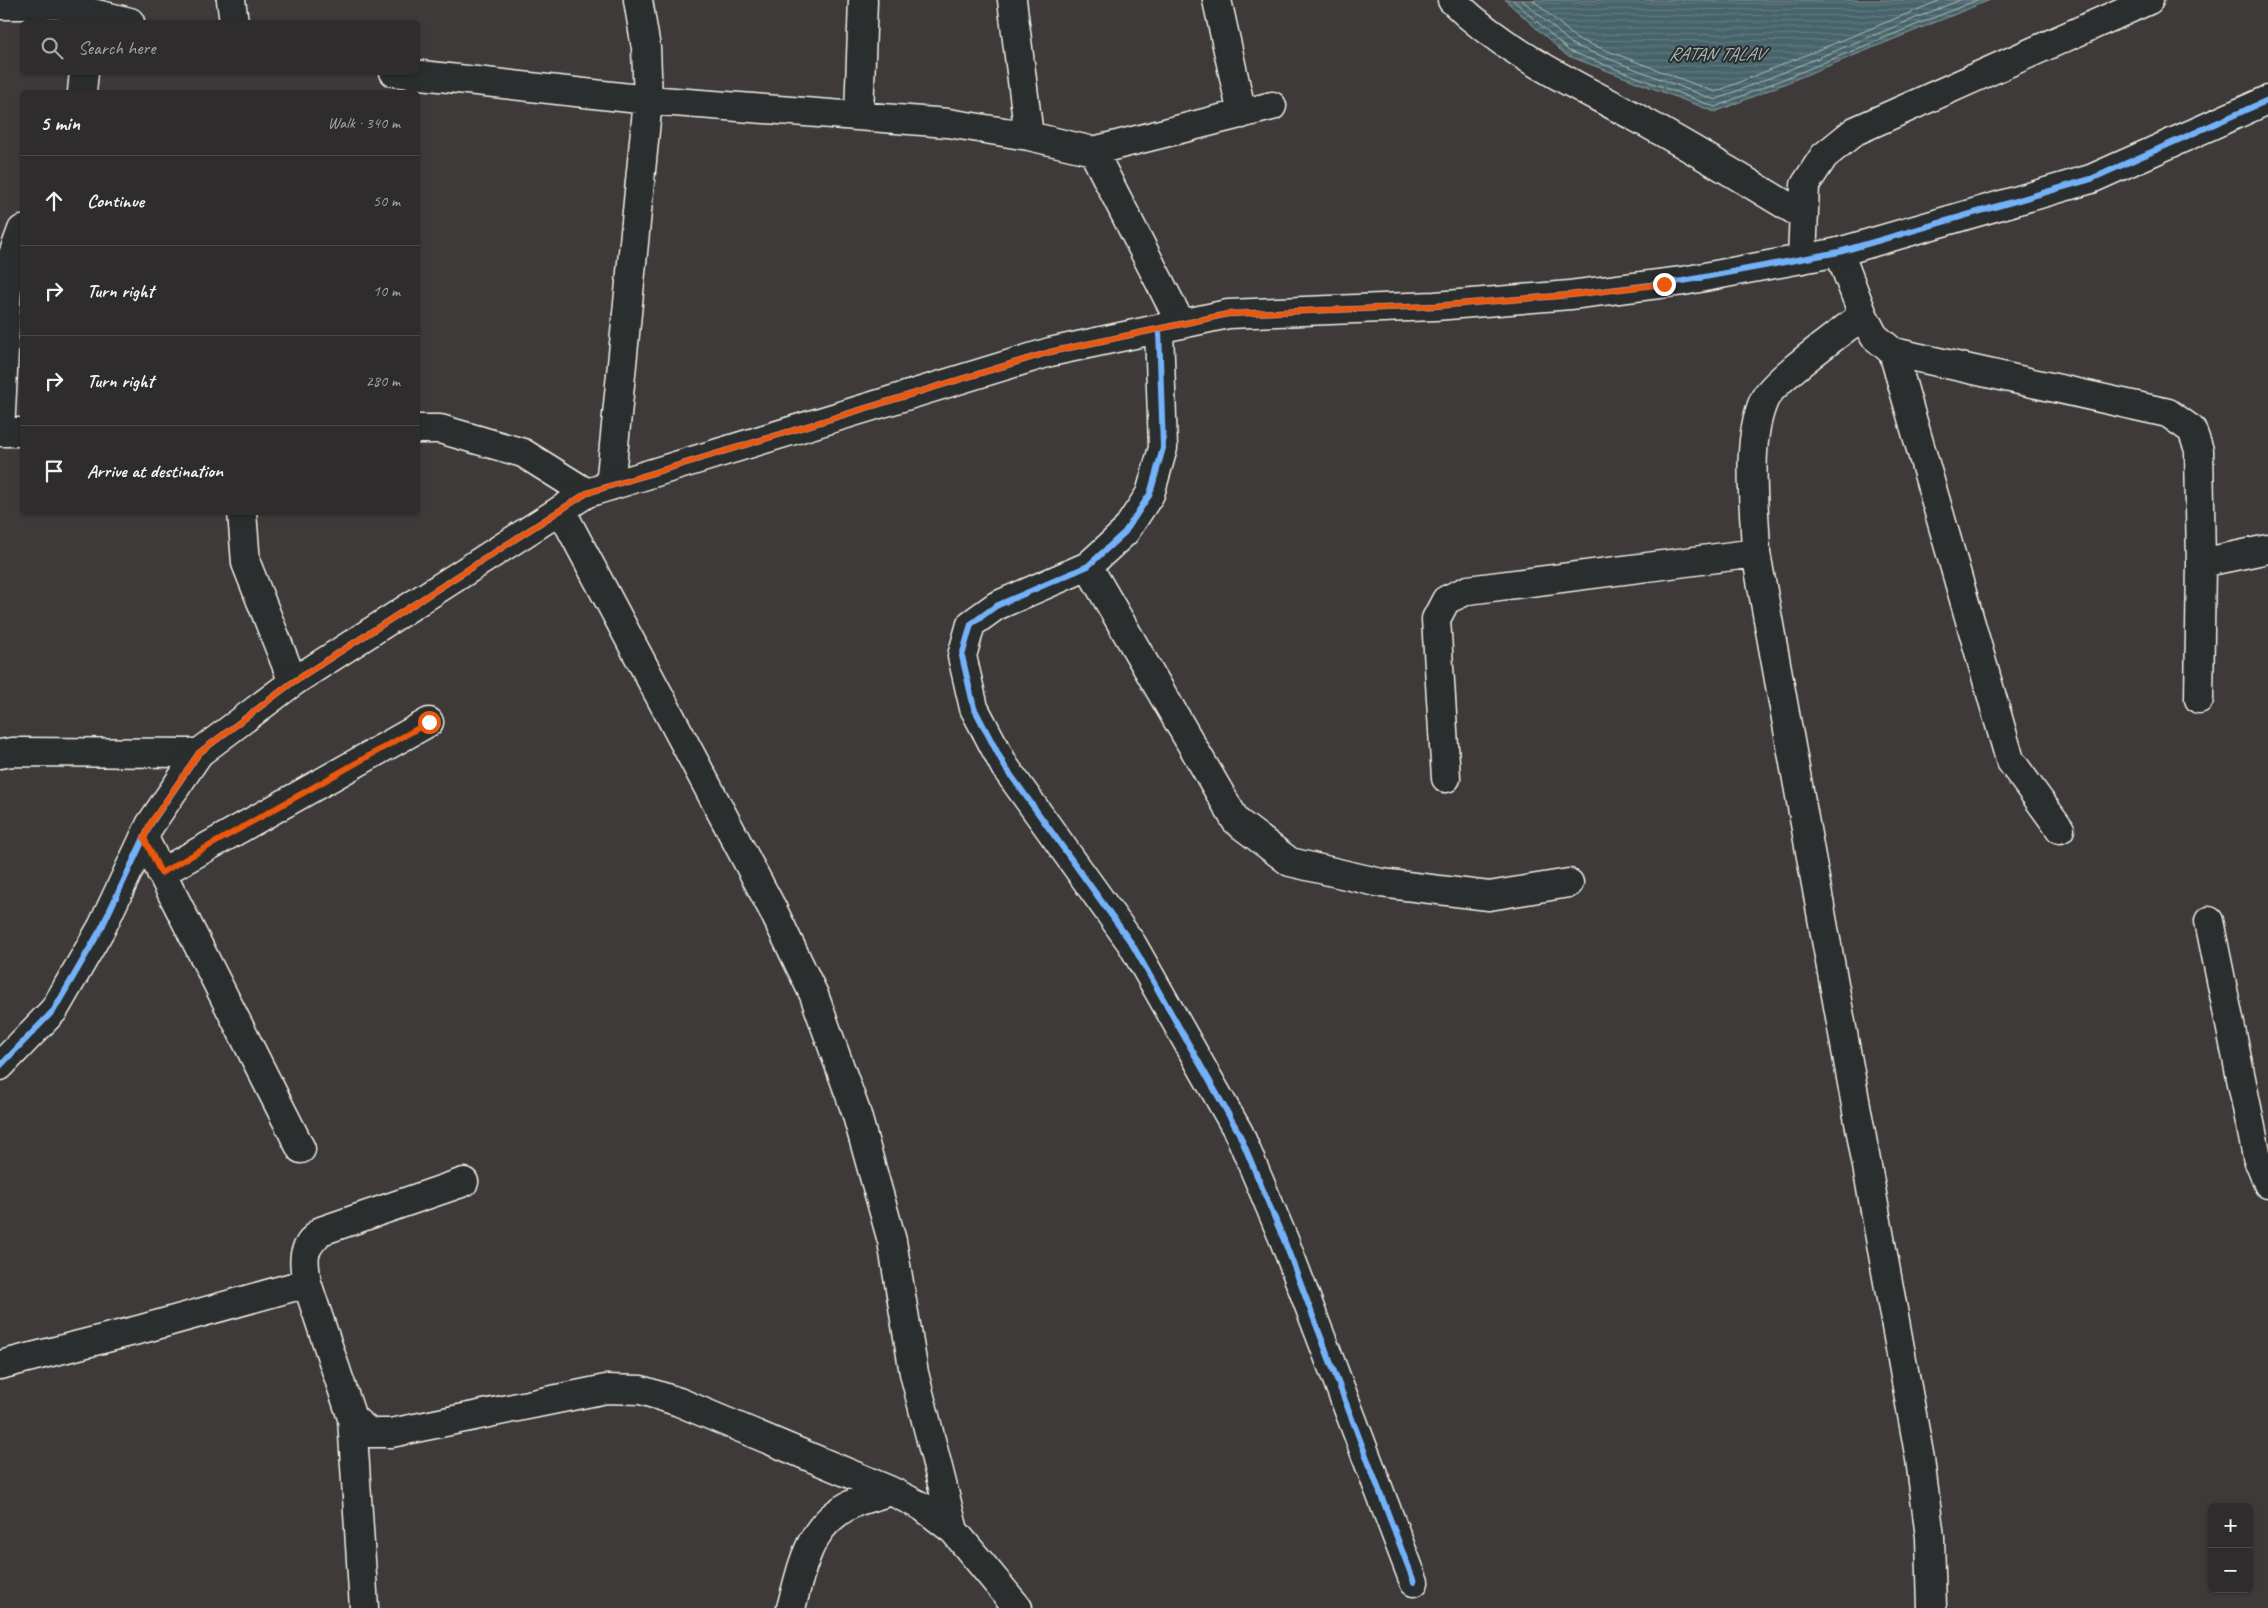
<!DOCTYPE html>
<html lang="en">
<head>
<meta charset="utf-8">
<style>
  body { margin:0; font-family:Caveat,sans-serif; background:#363434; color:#f1f3f6 }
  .controls { position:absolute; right:15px; bottom:15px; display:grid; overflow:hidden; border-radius:8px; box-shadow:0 1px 4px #0004 }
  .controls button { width:45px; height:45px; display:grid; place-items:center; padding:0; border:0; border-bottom:1px solid #494848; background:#2e2c2c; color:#f1f3f6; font:25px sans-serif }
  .stop { position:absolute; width:15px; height:15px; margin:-11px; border:4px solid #ea580c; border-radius:50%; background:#fff }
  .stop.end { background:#ea580c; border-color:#fff; box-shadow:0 1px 5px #0008 }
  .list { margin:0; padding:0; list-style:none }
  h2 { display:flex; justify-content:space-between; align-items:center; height:65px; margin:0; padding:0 20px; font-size:21px }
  h2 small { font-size:16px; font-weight:400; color:#a7a7a9 }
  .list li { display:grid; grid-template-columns:32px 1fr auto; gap:15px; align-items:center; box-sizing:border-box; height:90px; padding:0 20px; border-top:1px solid #494848 }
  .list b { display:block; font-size:19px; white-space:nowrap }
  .list em { font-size:16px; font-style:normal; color:#a7a7a9 }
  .icon { flex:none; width:28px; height:28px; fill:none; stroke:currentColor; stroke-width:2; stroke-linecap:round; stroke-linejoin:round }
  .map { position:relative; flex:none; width:2268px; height:1608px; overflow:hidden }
  .search { position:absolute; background:#2e2c2c; box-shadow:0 1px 4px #0004; left:20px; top:20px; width:400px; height:55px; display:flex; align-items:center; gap:12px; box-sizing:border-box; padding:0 18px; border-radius:8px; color:#a7a7a9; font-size:19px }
  .panel { position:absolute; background:#2e2c2c; box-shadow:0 1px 4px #0004; left:20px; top:90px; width:400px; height:425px; border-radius:8px }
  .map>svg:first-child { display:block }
  .water { fill:url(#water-rules); stroke:#8c9c9c }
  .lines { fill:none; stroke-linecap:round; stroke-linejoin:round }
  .shore { stroke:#afb9b6; stroke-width:1 }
  .street-casing { stroke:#f4f1e8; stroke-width:31 }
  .secondary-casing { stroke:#f4f1e8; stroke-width:31 }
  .street { stroke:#2a2d2e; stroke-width:28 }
  .secondary { stroke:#2a2d2e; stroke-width:28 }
  .cycleway-casing { stroke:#2a2d2e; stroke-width:9 }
  .cycleway { stroke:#73b2f8; stroke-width:6 }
  .route { stroke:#ea580c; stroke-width:6 }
  .labels { text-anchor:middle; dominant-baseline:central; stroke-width:4; stroke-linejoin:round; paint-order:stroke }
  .water-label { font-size:19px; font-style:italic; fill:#afb9b6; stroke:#2a2d2e }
</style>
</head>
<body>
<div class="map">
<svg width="2268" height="1608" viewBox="0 0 2268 1608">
  <defs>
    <pattern id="water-rules" width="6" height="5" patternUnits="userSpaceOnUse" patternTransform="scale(1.25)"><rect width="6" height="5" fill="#47646a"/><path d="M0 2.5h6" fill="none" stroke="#627b7f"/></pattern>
  </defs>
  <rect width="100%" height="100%" fill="#3e3a3a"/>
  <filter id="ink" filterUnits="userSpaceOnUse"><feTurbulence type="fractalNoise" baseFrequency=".02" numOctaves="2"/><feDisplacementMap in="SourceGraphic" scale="10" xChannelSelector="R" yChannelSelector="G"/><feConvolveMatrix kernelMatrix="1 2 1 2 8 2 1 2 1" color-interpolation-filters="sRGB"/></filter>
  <g filter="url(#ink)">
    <path class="water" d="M1505,0H1990L1715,112L1566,55Z"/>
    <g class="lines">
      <path class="shore" d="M1513,0L1569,51L1715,107L1977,0
        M1522,0L1573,45L1715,100L1960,0
        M1533,0L1577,39L1715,92L1941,0"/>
      <g class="street-casing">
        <path id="street" d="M231,0L234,22
          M1012,0L1029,136
          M1217,0L1242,114
          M1452,0C1504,52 1573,83 1637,118C1694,149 1749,183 1804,216
          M0,5H58L130,22
          M394,72L648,100L948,123L1029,136L1093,151L1272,106
          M82,92L84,72
          M859,115L863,0
          M1093,151L1181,324
          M1839,252L1863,315L1874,336L1893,352L2168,413L2192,430L2199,450L2201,563L2199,699
          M1802,259L1805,185L1824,156L1855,131L2149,0
          M1863,315C1843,331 1772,381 1764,400C1745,443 1755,507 1756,553L1920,1459L1930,1537L1932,1608
          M1159,329L1163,448L1150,494L1125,532L1088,566L996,606L971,624L962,656L974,708L1005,767L1132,944L1239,1133L1284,1240L1414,1582
          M1893,352L2010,760L2060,829
          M418,429H440L523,453L587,493
          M0,432L8,268L22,230
          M0,432H22
          M610,486L648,100L646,48L638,0
          M561,510L773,910L814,995L856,1112L892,1241L914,1373L954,1531
          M242,512L246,563L293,682
          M2201,563L2268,549
          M1088,566L1236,821L1290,862L1381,883L1489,896L1569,883
          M0,754L12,752L199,753
          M1446,778L1436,619L1446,600L1468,590L1756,553
          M144,838L301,1149
          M161,873L429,722
          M2209,921L2257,1157L2268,1184
          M464,1182L321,1231C301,1250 303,1257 307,1283L352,1418L370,1433H391L606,1389L641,1390L679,1402L891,1491L923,1507L954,1531L1018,1608
          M0,1365L142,1329L307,1283
          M352,1418L364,1608
          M791,1608C803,1565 808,1524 854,1503C866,1498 879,1495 891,1491"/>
      </g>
      <g class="secondary-casing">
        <path id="secondary" d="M0,1066L54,1010L102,927L150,825L199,753L293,682L587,493L1050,352L1228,314L1435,306L1570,295L1683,281L1839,252L2091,179L2268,100"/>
      </g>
      <use href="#street" class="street"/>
      <use href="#secondary" class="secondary"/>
      <g class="cycleway-casing">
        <path id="cycleway" d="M1159,329L1163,448L1150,494L1125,532L1088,566L996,606L971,624L962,656L974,708L1005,767L1132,944L1239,1133L1284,1240L1414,1582
          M0,1066L54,1010L102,927L150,825L199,753L293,682L587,493L1050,352L1228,314L1435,306L1570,295L1683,281L1839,252L2091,179L2268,100"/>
      </g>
      <use href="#cycleway" class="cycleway"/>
    </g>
  </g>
  <g class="lines" filter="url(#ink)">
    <path class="route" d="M429,722L161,873L144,838L150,824L199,753L293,682L587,493L1050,352L1228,314L1435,306L1570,295L1664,284"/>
  </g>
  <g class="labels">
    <g class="water-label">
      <text x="1716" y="54">RATAN TALAV</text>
    </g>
  </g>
</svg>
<div class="controls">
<button>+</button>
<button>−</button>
</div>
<div class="stop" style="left:429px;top:722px"></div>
<div class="stop end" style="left:1664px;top:284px"></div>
<div class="search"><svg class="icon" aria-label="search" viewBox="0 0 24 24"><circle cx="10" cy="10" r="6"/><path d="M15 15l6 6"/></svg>Search here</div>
<section class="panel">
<h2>5 min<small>Walk · 340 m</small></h2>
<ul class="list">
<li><svg class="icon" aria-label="ahead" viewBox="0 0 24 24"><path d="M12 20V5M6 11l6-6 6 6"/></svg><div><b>Continue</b></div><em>50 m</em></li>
<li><svg class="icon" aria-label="right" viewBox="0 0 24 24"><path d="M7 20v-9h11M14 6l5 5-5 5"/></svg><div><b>Turn right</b></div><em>10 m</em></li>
<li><svg class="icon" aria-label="right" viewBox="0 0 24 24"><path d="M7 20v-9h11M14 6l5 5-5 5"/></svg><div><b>Turn right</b></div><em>280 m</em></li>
<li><svg class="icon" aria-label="arrive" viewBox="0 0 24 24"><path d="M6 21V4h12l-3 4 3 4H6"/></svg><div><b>Arrive at destination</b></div></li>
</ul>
</section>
</div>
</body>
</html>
